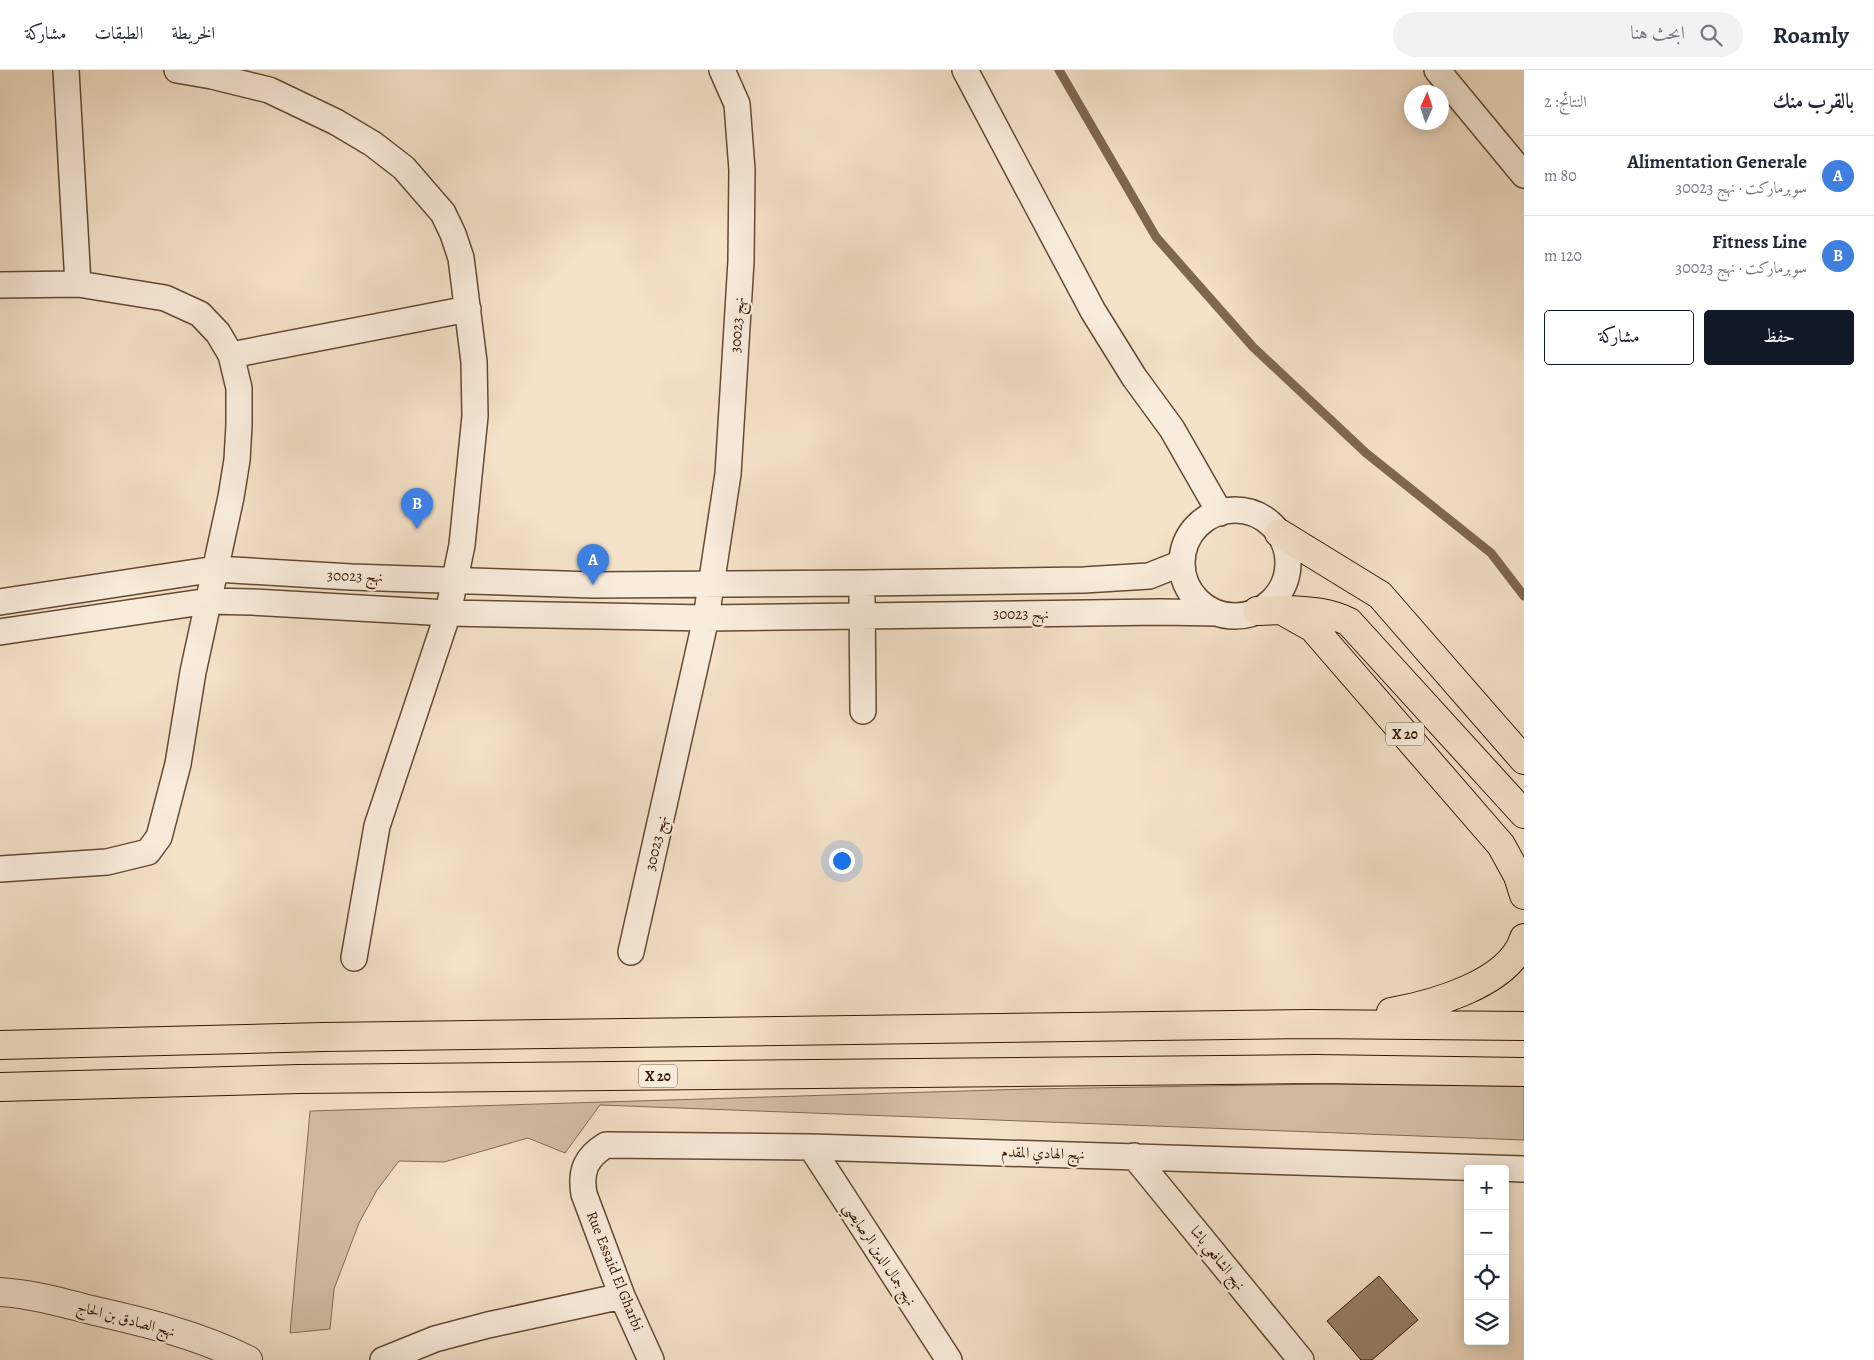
<!DOCTYPE html>
<html lang="ar">
<head>
<meta charset="utf-8">
<style>
  body { margin:0; font-family:Alegreya,Amiri,serif; background:#f2f2f3; color:#1f2937; direction:rtl }
  .controls { position:absolute; right:15px; bottom:15px; display:grid; overflow:hidden; border-radius:5px; box-shadow:0 2px 12px #0003 }
  .controls button { width:45px; height:45px; display:grid; place-items:center; padding:0; border:0; border-bottom:1px solid #e0e1e3; background:#fff; color:#1f2937; font:25px sans-serif }
  .compass { position:absolute; left:1404px; top:15px; width:45px; height:45px; border-radius:50%; background:#fff; box-shadow:0 2px 12px #0003; rotate:3deg }
  .you { position:absolute; left:841px; top:790px; width:18px; height:18px; margin:-12px; border:4px solid #fff; border-radius:50%; background:#1a73e8; box-shadow:0 0 0 8px #1a73e833 }
  .badge { display:grid; place-items:center; width:32px; height:32px; border-radius:50%; background:#111827; color:#fff; font-size:16px; font-weight:700 }
  .pin { position:absolute; translate:-50% -41px; filter:drop-shadow(0 1px 2px #0008) }
  .pin::after { content:''; position:absolute; top:26px; width:18px; height:15px; background:inherit; clip-path:polygon(0 0,100% 0,50% 100%) }
  .list { margin:0; padding:0; list-style:none }
  h2 { display:flex; justify-content:space-between; align-items:center; height:65px; margin:0; padding:0 20px; font-size:21px }
  h2 small { font-size:16px; font-weight:400; color:#747a83 }
  .list li { display:grid; grid-template-columns:32px 1fr auto; gap:15px; align-items:center; box-sizing:border-box; height:80px; padding:0 20px; border-top:1px solid #e0e1e3 }
  .list b { display:block; font-size:19px; white-space:nowrap }
  .list p { margin:0; font-size:16px; white-space:nowrap; color:#747a83 }
  .list em { font-size:16px; font-style:normal; color:#747a83 }
  .actions { display:flex; gap:10px; padding:15px 20px }
  .actions a { flex:1; padding:11px 0; border:1px solid #111827; border-radius:5px; text-align:center; font-size:18px; color:#111827 }
  .actions .main { background:#111827; color:#fff }
  .icon { flex:none; width:28px; height:28px; fill:none; stroke:currentColor; stroke-width:2; stroke-linecap:round; stroke-linejoin:round }
  .map { position:relative; flex:none; width:1524px; height:1290px; overflow:hidden; direction:ltr }
  header { display:flex; align-items:center; gap:30px; box-sizing:border-box; height:70px; padding:0 25px; background:#fff; border-bottom:1px solid #e0e1e3 }
  header strong { font-size:24px }
  nav { display:flex; gap:28px; margin-inline-start:auto; font-size:18px }
  .search { width:350px; height:45px; background:#f2f2f3; display:flex; align-items:center; gap:12px; box-sizing:border-box; padding:0 18px; border-radius:28px; color:#747a83; font-size:19px }
  main { display:flex }
  aside { flex:1; background:#fff }
  .map>svg:first-child { display:block }
  .green { fill:#d3bfa7; stroke:#846b54 }
  .lines { fill:none; stroke-linecap:round; stroke-linejoin:round }
  .stream { stroke:#806750; stroke-width:9 }
  .building { fill:#988169; stroke:#341700 }
  .minor-casing { stroke:#644a32; stroke-width:28 }
  .tertiary-casing { stroke:#644a32; stroke-width:30 }
  .trunk-casing { stroke:#341700; stroke-width:30 }
  .minor { stroke:#f8ecdc; stroke-width:25 }
  .tertiary { stroke:#f8ecdc; stroke-width:28 }
  .trunk { stroke:#f4e2c9; stroke-width:28 }
  .labels { text-anchor:middle; dominant-baseline:central; stroke-width:4.5; stroke-linejoin:round; paint-order:stroke }
  .shield { fill:#f8ecdc; stroke:#6f5742; stroke-width:1 }
  .shield-label { font-size:14px; font-weight:bold; fill:#341700 }
  .street-label { font-size:15px; fill:#341700; stroke:#f8ecdc }
</style>
</head>
<body>
<header>
<strong>Roamly</strong>
<div class="search"><svg class="icon" aria-label="search" viewBox="0 0 24 24"><circle cx="10" cy="10" r="6"/><path d="M15 15l6 6"/></svg>ابحث هنا</div>
<nav><a>الخريطة</a><a>الطبقات</a><a>مشاركة</a></nav>
</header>
<main>
<aside>
<h2>بالقرب منك<small>النتائج: 2</small></h2>
<ul class="list">
<li><span class="badge" style="background:#3f7fe0">A</span><div><b>Alimentation Generale</b><p>سوبرماركت · نهج 30023</p></div><em>80 m</em></li>
<li><span class="badge" style="background:#3f7fe0">B</span><div><b>Fitness Line</b><p>سوبرماركت · نهج 30023</p></div><em>120 m</em></li>
</ul>
<div class="actions"><a class="main">حفظ</a><a>مشاركة</a></div>
</aside>
<div class="map">
<svg width="1524" height="1290" viewBox="0 0 1524 1290">
  <rect width="100%" height="100%" fill="#f4e2c9"/>
  <filter id="stains"><feTurbulence type="fractalNoise" baseFrequency=".004" numOctaves="4"/><feColorMatrix values="0 0 0 0 .2 0 0 0 0 .09 0 0 0 0 .02 0 0 0 .5 -.17"/></filter>
  <radialGradient id="worn" r=".72"><stop offset=".6" stop-color="#630" stop-opacity="0"/><stop offset="1" stop-color="#630" stop-opacity=".3"/></radialGradient>
  <path class="green" d="M1324,1014L1524,1016V1070L600,1035L565,1083L528,1068L444,1092L399,1091L377,1120L359,1153L334,1219L330,1259L290,1263L310,1041L1029,1019Z"/>
  <g class="lines">
    <path class="stream" d="M1059,0L1156,167L1253,277L1366,383L1491,483L1524,526"/>
  </g>
  <path class="building" d="M1379,1206L1418,1250L1372,1290H1361L1327,1251Z"/>
  <g class="lines">
    <g class="minor-casing">
      <path id="minor" d="M66,0L78,214
        M177,0L212,6L269,20L336,52L373,74L404,98L443,143L453,164L461,188L474,292L475,346L462,475L448,543L377,756L354,888
        M965,0L1093,241L1134,307L1172,359L1220,443
        M1437,0L1524,105
        M0,215L78,214L165,228L200,244L218,263L231,285L239,318V355L237,390L231,427L193,602L178,694L159,767L148,782L107,792L0,799
        M231,285L468,239
        M1182 493a53 53 0 1 1 106 0a53 53 0 1 1-106 0Z
        M862,528L863,641
        M0,532L216,499L351,507L594,515L862,513L1084,510L1149,506L1182,493
        M0,562L209,531L252,532L448,543L706,548L1161,542L1217,543
        M631,882L706,548L728,404L741,191L742,100L737,34L722,0
        M811,1077L949,1290
        M1134,1086L1301,1290
        M383,1290L435,1269L488,1255L622,1226
        M651,1290L622,1226L584,1124C580,1101 586,1087 606,1075L811,1077L1524,1099"/>
    </g>
    <g class="tertiary-casing">
      <path id="tertiary" d="M0,1222C31,1224 60,1232 91,1240C144,1252 199,1265 248,1290"/>
    </g>
    <g class="trunk-casing">
      <path id="trunk" d="M1279,463L1380,525L1524,690
        M1287,540C1310,541 1329,542 1349,552L1524,744
        M1257,541L1281,540L1313,558L1501,775L1518,806L1524,825
        M1391,942C1431,935 1510,914 1524,868
        M0,975L323,967L1310,954L1524,956
        M0,1017L299,1009L1316,999L1524,1002"/>
    </g>
    <use href="#minor" class="minor"/>
    <use href="#tertiary" class="tertiary"/>
    <use href="#trunk" class="trunk"/>
  </g>
  <g class="labels">
    <g class="shield">
      <rect x="1386" y="652.5" width="38" height="23" rx="4"/>
      <rect x="639" y="994.5" width="38" height="23" rx="4"/>
    </g>
    <g class="shield-label">
      <text x="1405" y="664">X 20</text>
      <text x="658" y="1006">X 20</text>
    </g>
    <g class="street-label">
      <text transform="translate(737 255) rotate(-86)">نهج 30023</text>
      <text transform="translate(355 506) rotate(2)">نهج 30023</text>
      <text x="1021" y="544">نهج 30023</text>
      <text transform="translate(656 773) rotate(-77)">نهج 30023</text>
      <text transform="translate(1043 1083) rotate(2)">نهج الهادي المقدم</text>
      <text transform="translate(880 1184) rotate(57)">نهج جمال الدين الرصايصي</text>
      <text transform="translate(1218 1188) rotate(51)">نهج الشافعي باشا</text>
      <text transform="translate(615 1201) rotate(68)">Rue Essaid El Gharbi</text>
      <text transform="translate(126 1249) rotate(15)">نهج الصادق بن الحاج</text>
    </g>
  </g>
  <rect width="100%" height="100%" filter="url(#stains)"/>
  <rect width="100%" height="100%" fill="url(#worn)"/>
</svg>
<div class="controls">
<button>+</button>
<button>−</button>
<button><svg class="icon" aria-label="locate" viewBox="0 0 24 24"><circle cx="12" cy="12" r="6"/><path d="M12 2v4M12 18v4M2 12h4M18 12h4"/></svg></button>
<button><svg class="icon" aria-label="layers" viewBox="0 0 24 24"><path d="M12 4l9 5-9 5-9-5zM3 14l9 5 9-5"/></svg></button>
</div>
<svg class="compass" viewBox="-18 -18 36 36"><path d="M0-13l5 13h-10z" fill="#e53935"/><path d="M0 13l5-13h-10z" fill="#747a83"/></svg>
<div class="you"></div>
<div class="pin badge" style="left:593px;top:515px;background:#3f7fe0">A</div>
<div class="pin badge" style="left:417px;top:459px;background:#3f7fe0">B</div>
</div>
</main>
</body>
</html>
